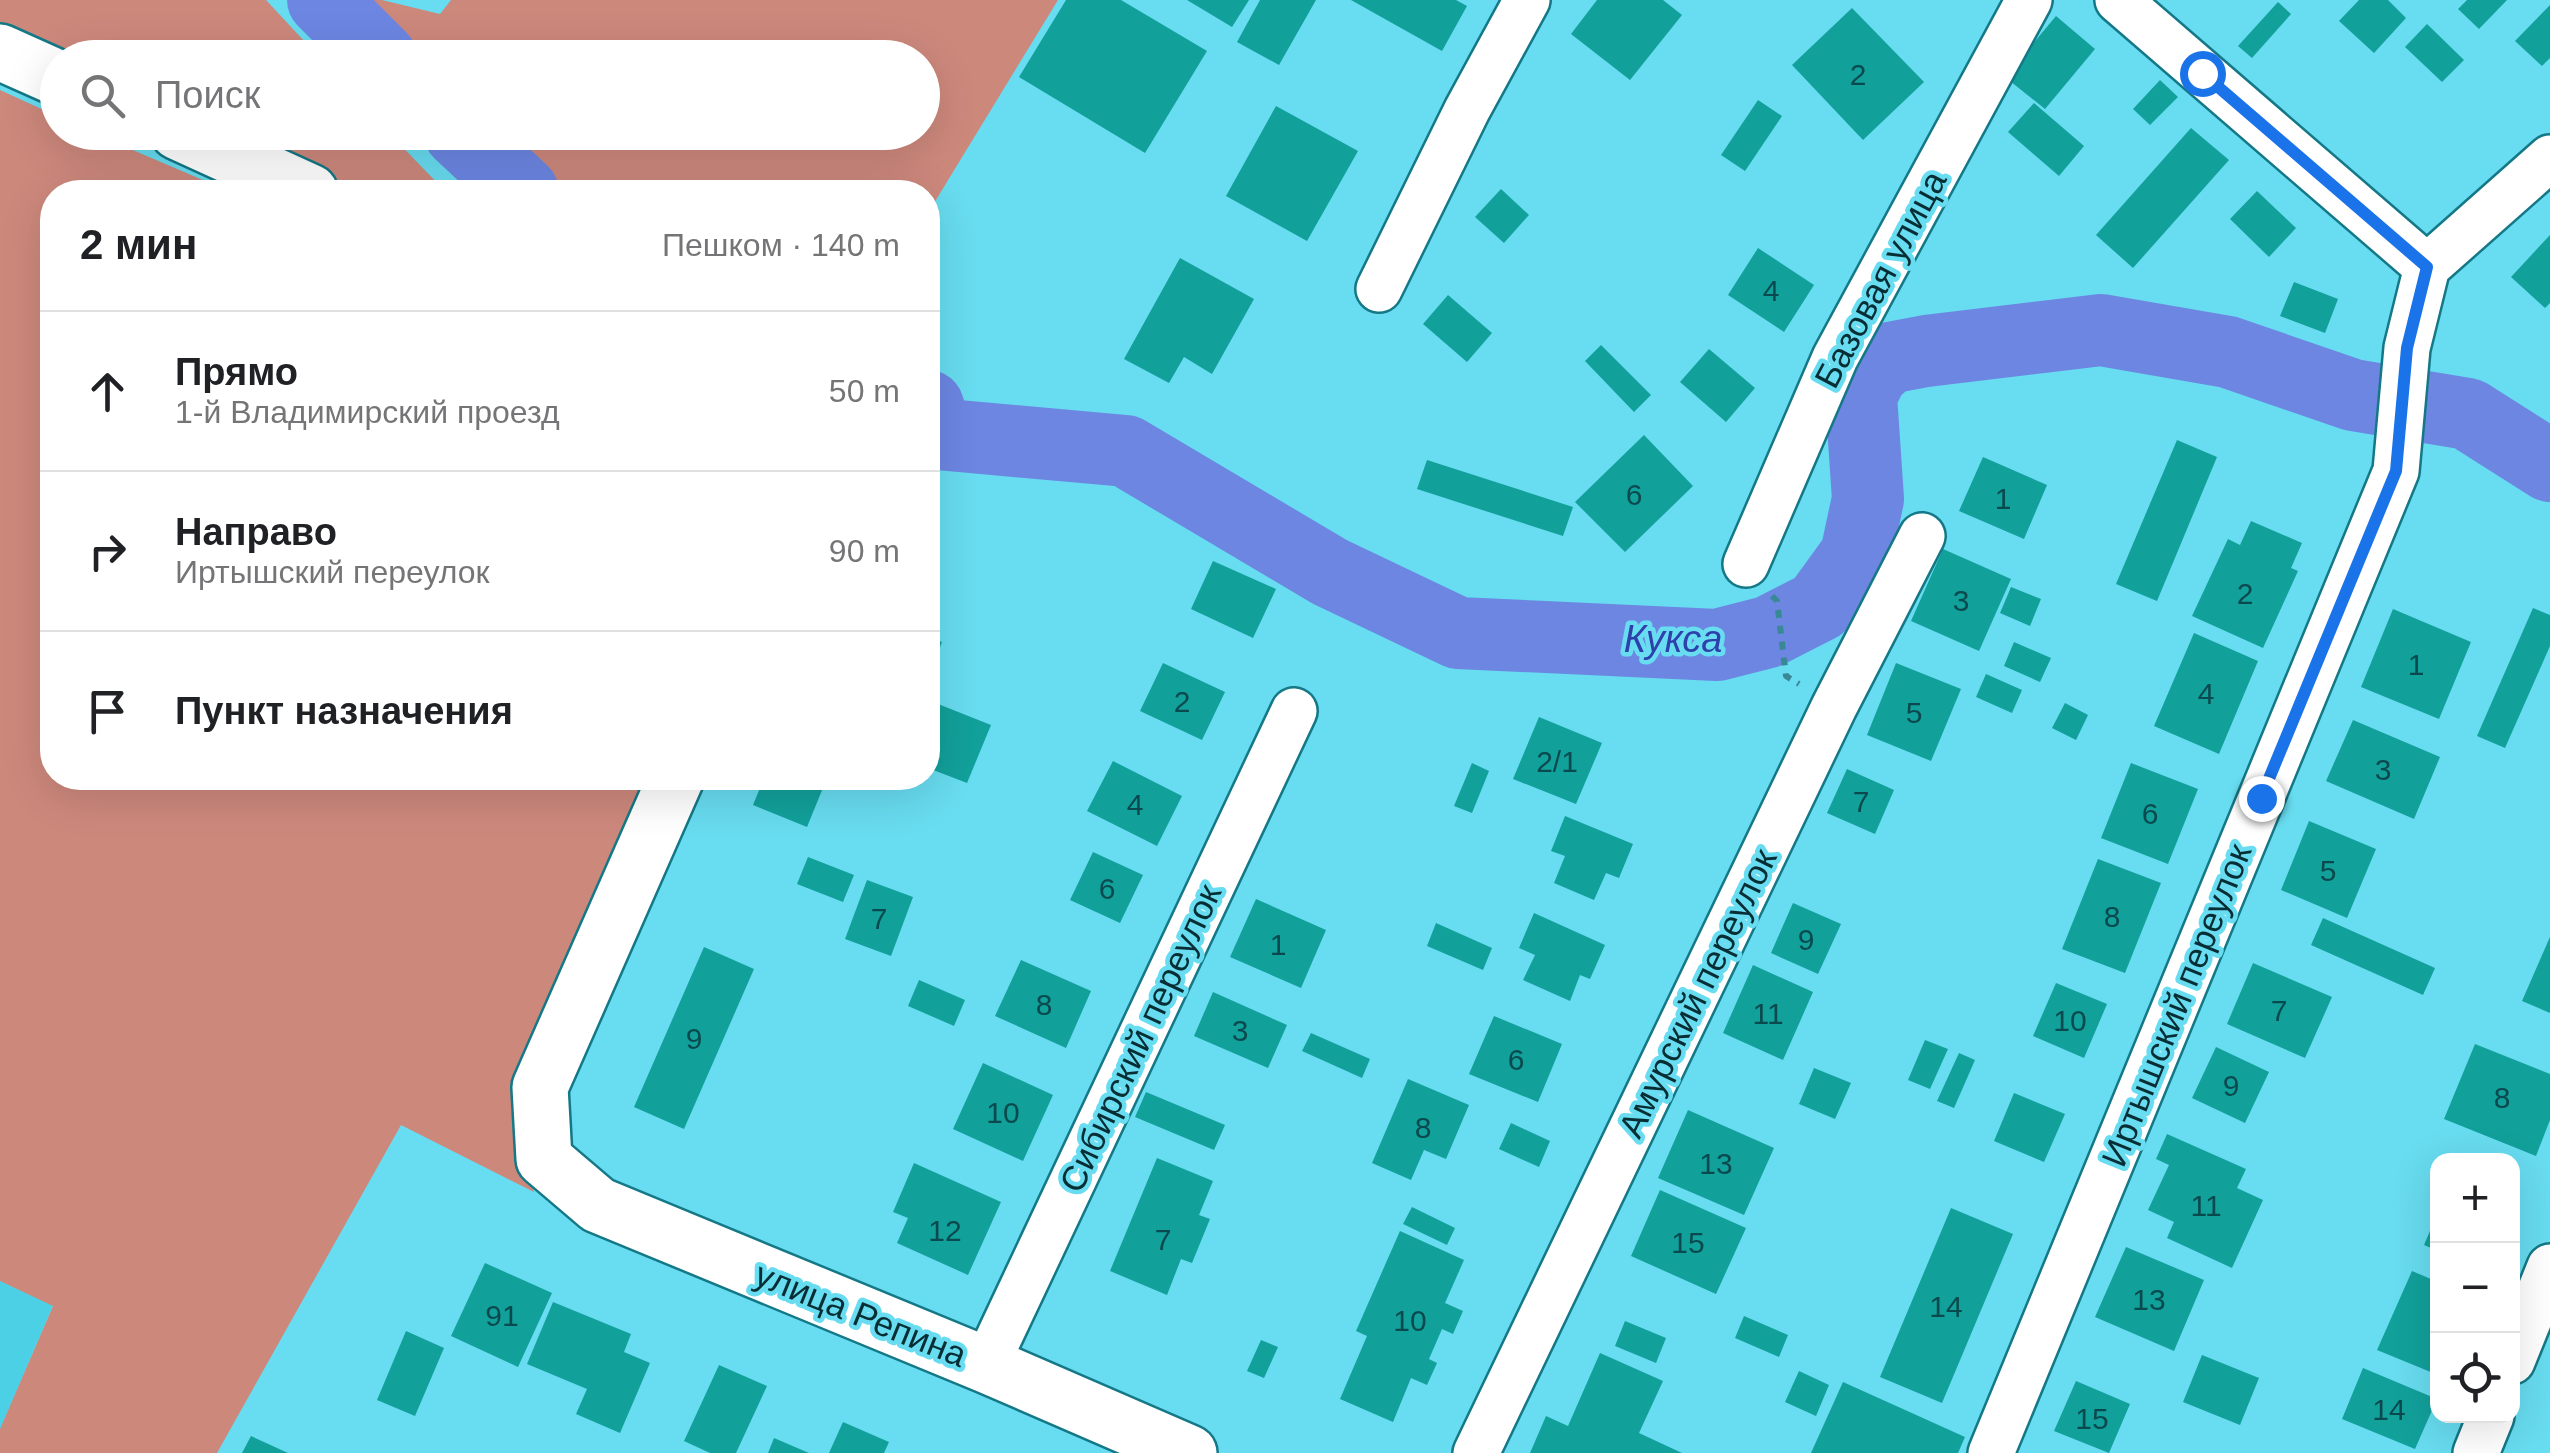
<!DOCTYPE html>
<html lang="ru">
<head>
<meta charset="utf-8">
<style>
  body { margin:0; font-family:Helvetica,sans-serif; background:#f6f6f6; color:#202124 }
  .controls { position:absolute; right:30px; bottom:30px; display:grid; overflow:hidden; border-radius:20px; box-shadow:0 10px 40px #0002 }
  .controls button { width:90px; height:90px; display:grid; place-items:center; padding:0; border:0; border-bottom:2px solid #e0e0e0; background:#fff; color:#202124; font:50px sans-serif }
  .stop { position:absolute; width:30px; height:30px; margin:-22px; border:8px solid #1a73e8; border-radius:50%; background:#fff }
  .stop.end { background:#1a73e8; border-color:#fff; box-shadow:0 2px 10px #0008 }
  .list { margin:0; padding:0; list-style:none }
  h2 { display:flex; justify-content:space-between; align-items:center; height:130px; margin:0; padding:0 40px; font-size:42px }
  h2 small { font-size:32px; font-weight:400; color:#757577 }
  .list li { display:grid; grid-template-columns:65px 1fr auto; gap:30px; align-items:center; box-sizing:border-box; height:160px; padding:0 40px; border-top:2px solid #e0e0e0 }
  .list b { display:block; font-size:38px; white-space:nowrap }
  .list p { margin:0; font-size:32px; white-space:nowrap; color:#757577 }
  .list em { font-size:32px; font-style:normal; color:#757577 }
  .icon { flex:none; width:55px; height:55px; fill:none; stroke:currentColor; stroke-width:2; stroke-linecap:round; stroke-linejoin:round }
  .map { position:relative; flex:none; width:2550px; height:1453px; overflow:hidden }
  .search { position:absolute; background:#fff; box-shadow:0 10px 40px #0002; left:40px; top:40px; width:900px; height:110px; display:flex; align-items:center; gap:25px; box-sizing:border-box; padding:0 35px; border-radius:55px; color:#757577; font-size:38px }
  .panel { position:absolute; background:#fff; box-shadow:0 10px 40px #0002; left:40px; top:180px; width:900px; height:610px; border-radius:40px }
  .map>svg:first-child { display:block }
  .built { fill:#4cd0e5 }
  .green { fill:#cd887c }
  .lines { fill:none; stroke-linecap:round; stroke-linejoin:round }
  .river { stroke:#6c86e2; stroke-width:72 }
  .building { fill:#12a09b }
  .street-casing { stroke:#147886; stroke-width:50 }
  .secondary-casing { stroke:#147886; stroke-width:60 }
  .path { stroke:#398895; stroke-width:6; stroke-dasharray:8 8; stroke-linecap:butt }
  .street { stroke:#fff; stroke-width:45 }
  .secondary { stroke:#fff; stroke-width:55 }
  .route { stroke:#1a73e8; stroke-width:12 }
  .labels { text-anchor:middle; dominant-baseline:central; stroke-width:9; stroke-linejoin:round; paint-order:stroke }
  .number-label { font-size:30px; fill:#0a4a4e }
  .street-label { font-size:35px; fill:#072e34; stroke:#68dcf0 }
  .water-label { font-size:38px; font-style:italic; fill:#2e40ab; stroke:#68dcf0 }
</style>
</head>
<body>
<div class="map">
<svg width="2550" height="1453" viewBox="0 0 2550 1453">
  <rect width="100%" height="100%" fill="#68dcf0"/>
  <path class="built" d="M0,1281L53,1305L0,1429Z"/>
  <path class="green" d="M0,0H266L319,57H69L0,25Z
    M361,0H382L440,14L451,0H1058L928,213V192H532L469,133L922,132V58L398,57Z
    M0,90L57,116L58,132L93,133L231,192H52V778H655L511,1109L534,1192L401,1125L217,1453H0V1429L53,1306L0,1281Z
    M227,133H389L446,192H354Z"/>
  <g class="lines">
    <path class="river" d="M323,0L381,58
      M459,132L523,192
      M928,406L937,434L1126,451L1330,572L1458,633L1717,645L1768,632L1819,606L1856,555L1868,499L1861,396L1872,373L1889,358L1926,351L2101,330L2228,352L2353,395L2468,414L2550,466"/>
  </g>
  <path class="building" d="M1066,0H1121L1207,51L1145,153L1019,77Z
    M1187,0H1249L1232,27Z
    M1260,0H1316L1279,65L1237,42Z
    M1351,0H1456L1467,6L1442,51Z
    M1597,0H1663L1682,15L1630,80L1571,34Z
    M2359,0H2388L2406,18L2374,53L2339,21Z
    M2467,0H2507L2479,29L2458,9Z
    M2278,2L2291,14L2252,58L2238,46Z
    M2550,5V58L2542,66L2515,41Z
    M1852,8L1924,82L1863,140L1792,65Z
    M2056,16L2095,49L2045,109L2005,77Z
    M2427,24L2464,60L2442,82L2405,47Z
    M2160,80L2178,97L2150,125L2133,109Z
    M1758,100L1782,116L1745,171L1721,155Z
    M2034,103L2084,146L2059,176L2008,132Z
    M1276,106L1358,151L1307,241L1226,196Z
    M2191,128L2229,160L2133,268L2096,235Z
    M1501,189L1529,215L1504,243L1475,217Z
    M2257,191L2296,228L2269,257L2230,219Z
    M2550,235V303L2545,308L2511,277Z
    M1758,248L1814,285L1784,332L1728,295Z
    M1180,258L1254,299L1212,374L1184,357L1169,383L1124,359Z
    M2294,282L2338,299L2325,333L2280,316Z
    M1448,295L1492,333L1467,362L1423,324Z
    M1601,345L1651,395L1634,412L1585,361Z
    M1709,349L1755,388L1726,422L1680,382Z
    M1644,435L1693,486L1625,552L1575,502Z
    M2177,440L2217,457L2157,601L2116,584Z
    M1983,457L2047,485L2024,539L1959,511Z
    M1427,460L1573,507L1563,536L1417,489Z
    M2251,521L2302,543L2291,568L2298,571L2263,648L2192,616L2228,539L2240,545Z
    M1943,549L2011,579L1979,651L1911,621Z
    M1213,561L1276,589L1253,638L1191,609Z
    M2011,587L2041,599L2030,626L2000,613Z
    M2533,608L2550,615V646L2505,748L2477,736Z
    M2393,609L2471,642L2439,719L2361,687Z
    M2194,633L2258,661L2219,754L2154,726Z
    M928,636L942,642L928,678Z
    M2014,642L2051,658L2040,682L2004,666Z
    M1163,663L1225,692L1202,740L1140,711Z
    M1896,663L1961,689L1931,761L1867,735Z
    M1986,674L2022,690L2012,713L1976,697Z
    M928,700L991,725L967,783L928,768Z
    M2065,703L2088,715L2076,740L2052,728Z
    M1539,717L1602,743L1576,804L1513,779Z
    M2353,720L2440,757L2414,819L2326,781Z
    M1113,761L1182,796L1157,846L1087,811Z
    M1472,763L1489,771L1472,813L1454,806Z
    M2131,763L2198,789L2168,864L2101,838Z
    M1847,769L1894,790L1875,834L1827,813Z
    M764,778H827L807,827L753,805Z
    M1565,816L1633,844L1619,878L1606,873L1594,900L1554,883L1565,856L1551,851Z
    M2309,821L2376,849L2347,918L2281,890Z
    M1093,852L1143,875L1120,923L1070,900Z
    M808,857L854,875L843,902L797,884Z
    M2098,859L2161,883L2125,973L2062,949Z
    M867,880L913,897L891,956L845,939Z
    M1256,899L1326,930L1301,988L1230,957Z
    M1793,903L1841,924L1818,974L1771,953Z
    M1534,913L1605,945L1590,979L1580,975L1570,1001L1523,980L1535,955L1519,948Z
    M2323,918L2435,968L2423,995L2311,945Z
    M1436,923L1492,948L1483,970L1427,946Z
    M2550,937V1013L2522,1001Z
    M704,947L754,969L684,1129L634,1107Z
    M1021,960L1091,991L1066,1048L995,1016Z
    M2253,963L2332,997L2305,1058L2227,1024Z
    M1753,965L1813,992L1783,1060L1723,1033Z
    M919,980L965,1000L954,1026L908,1006Z
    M2056,983L2107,1004L2084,1058L2033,1036Z
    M1213,992L1287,1025L1268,1068L1194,1036Z
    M1494,1016L1562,1044L1538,1102L1469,1074Z
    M1311,1033L1370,1059L1362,1078L1302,1051Z
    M1925,1040L1948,1049L1930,1089L1908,1080Z
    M2475,1044L2550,1074V1120L2536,1156L2444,1119Z
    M2216,1047L2269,1072L2245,1123L2192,1098Z
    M1959,1053L1975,1060L1954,1108L1937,1101Z
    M983,1063L1053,1095L1023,1161L953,1129Z
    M1814,1068L1851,1083L1835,1119L1799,1104Z
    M1408,1079L1469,1105L1446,1159L1424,1150L1411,1180L1372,1163Z
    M1146,1092L1225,1125L1214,1150L1135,1117Z
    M2014,1093L2065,1114L2044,1162L1994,1141Z
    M1688,1110L1774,1148L1744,1215L1658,1178Z
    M1511,1123L1550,1141L1539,1167L1499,1149Z
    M2167,1134L2246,1169L2237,1188L2263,1200L2232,1268L2167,1238L2174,1222L2148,1210L2169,1165L2156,1159Z
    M1157,1158L1213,1181L1199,1215L1210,1219L1192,1263L1181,1259L1167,1295L1110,1271Z
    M914,1163L1001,1202L968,1275L897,1243L908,1218L893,1212Z
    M1660,1190L1746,1228L1716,1294L1631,1256Z
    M1412,1207L1455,1228L1447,1245L1403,1224Z
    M1951,1208L2013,1234L1942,1403L1880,1377Z
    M2438,1212V1251L2424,1245Z
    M1400,1231L1464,1260L1445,1303L1463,1311L1453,1334L1442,1329L1429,1359L1437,1363L1427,1385L1411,1378L1393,1422L1340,1399L1367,1336L1356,1331Z
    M2126,1247L2204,1280L2174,1351L2095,1317Z
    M485,1263L552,1293L518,1367L451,1336Z
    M2412,1271L2438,1282V1375L2377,1350Z
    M553,1302L631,1334L624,1352L650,1363L620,1433L576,1414L587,1389L527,1364Z
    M1744,1316L1788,1335L1779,1357L1735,1338Z
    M1625,1321L1666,1338L1656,1363L1615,1346Z
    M406,1331L444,1348L415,1416L377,1400Z
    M1261,1340L1278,1347L1264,1378L1247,1371Z
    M1600,1353L1663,1381L1639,1433L1682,1453H1530L1546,1416L1568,1426Z
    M2202,1355L2259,1378L2240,1425L2183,1402Z
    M719,1365L767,1386L736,1453H710L684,1441Z
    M2363,1368L2437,1399L2415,1449L2342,1419Z
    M1799,1371L1829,1385L1816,1416L1785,1402Z
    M2076,1381L2130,1404L2109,1453L2054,1431Z
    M1843,1382L1965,1437L1958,1453H1811Z
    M843,1422L889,1442L884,1453H829Z
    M251,1436L288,1453H242Z
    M774,1438L809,1453H768Z"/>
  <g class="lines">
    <g class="street-casing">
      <path id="street" d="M2118,0L2427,267
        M2427,267L2550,158
        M1379,289L1467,110L1527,0
        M1746,564L1835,358L2029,0
        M2512,1361L2550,1267
        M986,1365L1294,711
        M1476,1453L1834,707L1922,536
        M1991,1453L2396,471L2407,348L2427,267
        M2476,1453L2491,1416"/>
    </g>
    <g class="secondary-casing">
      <path id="secondary" d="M0,52L58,78
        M178,132L310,192
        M676,778L540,1087L544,1159L598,1205L986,1365L1189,1453"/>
    </g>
    <path class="path" d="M1772,596L1777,601L1786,676L1799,684"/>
    <use href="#street" class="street"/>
    <use href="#secondary" class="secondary"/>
  </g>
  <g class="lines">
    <path class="route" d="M2202,73L2427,267L2407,348L2396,471L2261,798"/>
  </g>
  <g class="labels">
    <g class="number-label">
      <text x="1858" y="74">2</text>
      <text x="1771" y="290">4</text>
      <text x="1634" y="494">6</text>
      <text x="2003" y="498">1</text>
      <text x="2245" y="593">2</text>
      <text x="1961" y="600">3</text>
      <text x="2416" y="664">1</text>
      <text x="2206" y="693">4</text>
      <text x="1182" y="701">2</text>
      <text x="1914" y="712">5</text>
      <text x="1557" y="761">2/1</text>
      <text x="2383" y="769">3</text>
      <text x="1861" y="801">7</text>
      <text x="1135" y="804">4</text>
      <text x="2150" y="813">6</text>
      <text x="2328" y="870">5</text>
      <text x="1107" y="888">6</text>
      <text x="2112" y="916">8</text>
      <text x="879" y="918">7</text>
      <text x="1806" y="939">9</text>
      <text x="1278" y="944">1</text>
      <text x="1044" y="1004">8</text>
      <text x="2279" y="1010">7</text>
      <text x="1768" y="1013">11</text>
      <text x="2070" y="1020">10</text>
      <text x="1240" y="1030">3</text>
      <text x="694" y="1038">9</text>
      <text x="1516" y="1059">6</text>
      <text x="2231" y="1085">9</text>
      <text x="2502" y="1097">8</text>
      <text x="1003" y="1112">10</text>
      <text x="1423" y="1127">8</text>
      <text x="1716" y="1163">13</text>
      <text x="2206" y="1205">11</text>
      <text x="945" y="1230">12</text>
      <text x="1163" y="1239">7</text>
      <text x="1688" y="1242">15</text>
      <text x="2149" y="1299">13</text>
      <text x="1946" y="1306">14</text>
      <text x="502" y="1315">91</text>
      <text x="1410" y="1320">10</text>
      <text x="2389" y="1409">14</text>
      <text x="2092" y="1418">15</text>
    </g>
    <g class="street-label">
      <text transform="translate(1880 279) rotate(-62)">Базовая улица</text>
      <text transform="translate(1697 993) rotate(-64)">Амурский переулок</text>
      <text transform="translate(2176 1005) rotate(-68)">Иртышский переулок</text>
      <text transform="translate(1140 1038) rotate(-65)">Сибирский переулок</text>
      <text transform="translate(861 1314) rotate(22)">улица Репина</text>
    </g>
    <g class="water-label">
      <text x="1673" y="639">Кукса</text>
    </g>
  </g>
</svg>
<div class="controls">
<button>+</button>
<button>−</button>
<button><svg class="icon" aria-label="locate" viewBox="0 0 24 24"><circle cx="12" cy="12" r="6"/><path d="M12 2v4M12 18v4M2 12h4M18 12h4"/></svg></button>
</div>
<div class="stop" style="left:2202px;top:73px"></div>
<div class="stop end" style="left:2261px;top:798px"></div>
<div class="search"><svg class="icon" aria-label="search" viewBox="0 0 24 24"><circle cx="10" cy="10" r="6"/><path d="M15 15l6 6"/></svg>Поиск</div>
<section class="panel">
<h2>2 мин<small>Пешком · 140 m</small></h2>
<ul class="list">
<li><svg class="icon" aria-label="ahead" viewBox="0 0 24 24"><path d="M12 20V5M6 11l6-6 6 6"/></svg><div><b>Прямо</b><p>1-й Владимирский проезд</p></div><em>50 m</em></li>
<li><svg class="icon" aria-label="right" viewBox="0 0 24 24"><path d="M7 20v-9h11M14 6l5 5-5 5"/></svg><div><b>Направо</b><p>Иртышский переулок</p></div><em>90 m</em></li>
<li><svg class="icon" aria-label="arrive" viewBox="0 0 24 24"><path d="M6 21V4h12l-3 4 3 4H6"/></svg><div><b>Пункт назначения</b></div></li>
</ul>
</section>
</div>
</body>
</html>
